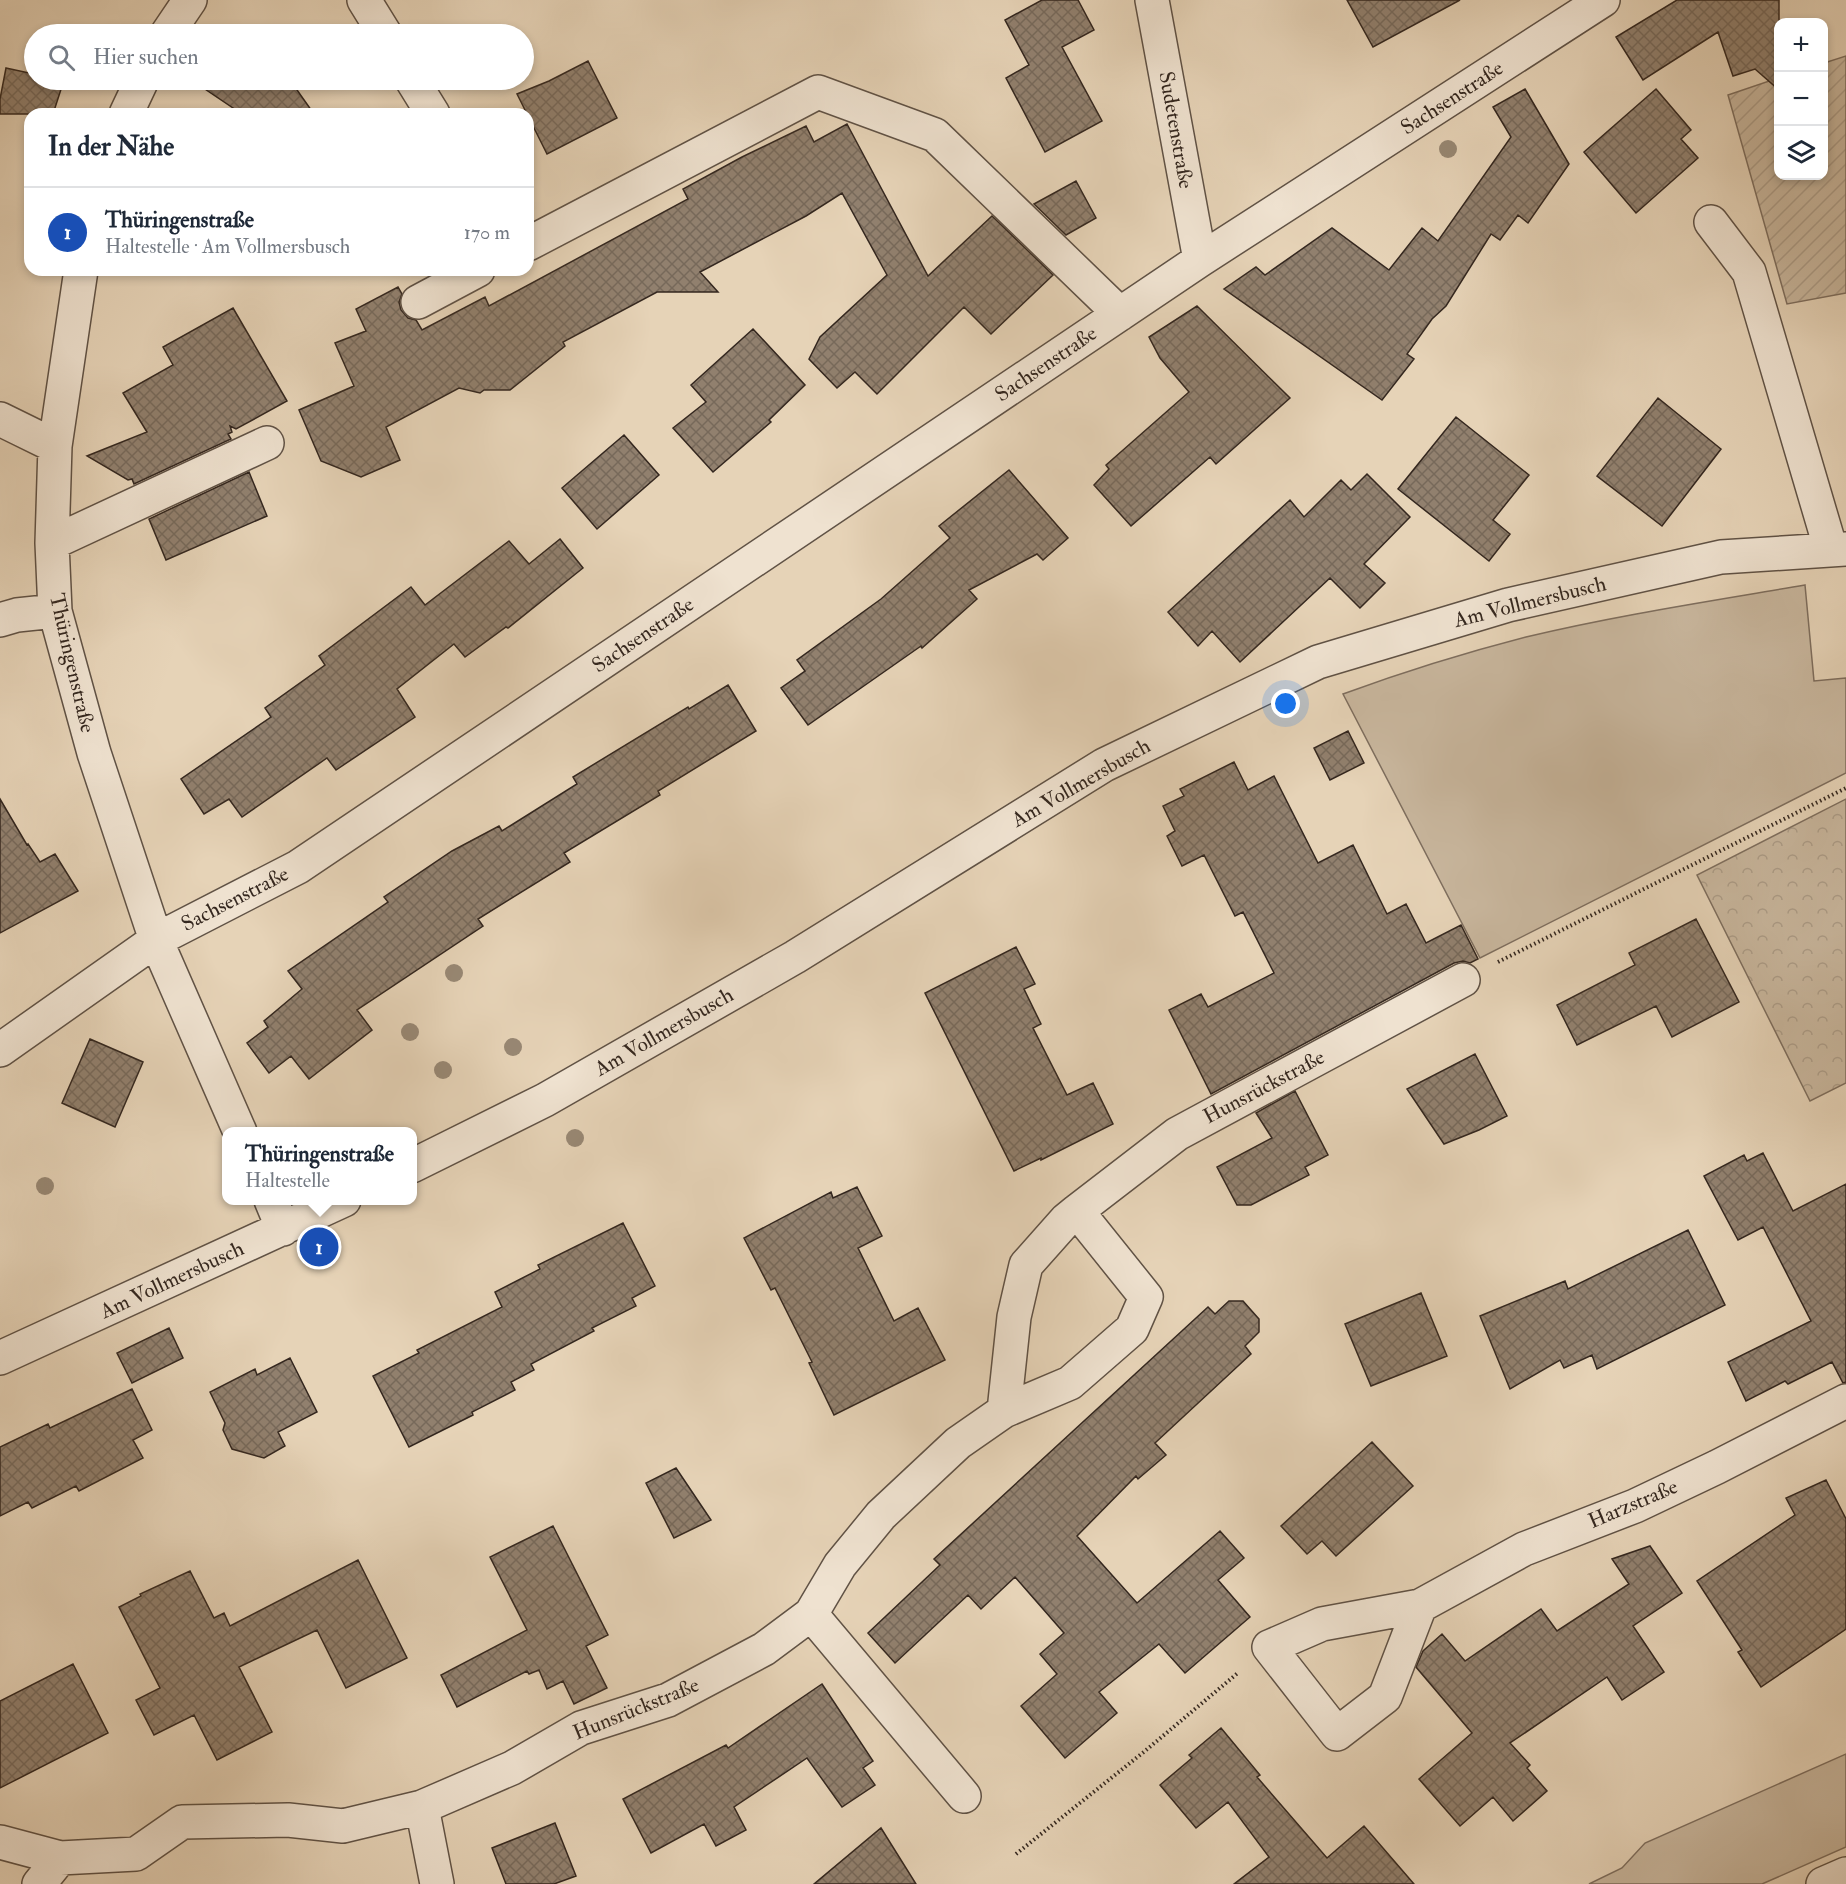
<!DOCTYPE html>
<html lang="de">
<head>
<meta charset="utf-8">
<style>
  body { margin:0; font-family:"IM FELL Double Pica",serif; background:#f6f6f7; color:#1f2937 }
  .controls { position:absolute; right:18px; top:18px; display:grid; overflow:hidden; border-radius:12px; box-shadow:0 3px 9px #0003 }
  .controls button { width:54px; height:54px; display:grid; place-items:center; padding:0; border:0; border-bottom:2px solid #e0e1e3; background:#fff; color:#1f2937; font:30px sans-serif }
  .you { position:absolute; left:1286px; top:704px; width:21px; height:21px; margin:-15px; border:4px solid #fff; border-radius:50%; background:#1a73e8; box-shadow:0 0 0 9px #1a73e833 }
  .badge { display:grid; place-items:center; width:39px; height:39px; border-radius:50%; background:#111827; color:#fff; font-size:20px; font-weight:700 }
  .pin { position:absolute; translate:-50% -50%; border:3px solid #fff; box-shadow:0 2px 6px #0006 }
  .popup { position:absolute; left:222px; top:1127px; width:195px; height:78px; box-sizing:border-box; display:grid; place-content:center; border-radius:12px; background:#fff; filter:drop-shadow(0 2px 4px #0005); font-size:20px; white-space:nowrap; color:#747a83 }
  .popup b { font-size:22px; color:#1f2937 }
  .popup::after { content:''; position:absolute; left:50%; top:100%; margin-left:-12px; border:12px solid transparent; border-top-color:#fff }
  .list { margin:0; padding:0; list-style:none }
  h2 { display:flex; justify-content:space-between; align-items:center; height:78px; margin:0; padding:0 24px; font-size:26px }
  h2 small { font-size:20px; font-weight:400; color:#747a83 }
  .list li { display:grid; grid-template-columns:39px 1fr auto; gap:18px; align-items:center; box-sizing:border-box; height:90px; padding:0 24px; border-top:2px solid #e0e1e3 }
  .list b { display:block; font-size:22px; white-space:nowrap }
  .list p { margin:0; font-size:20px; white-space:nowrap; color:#747a83 }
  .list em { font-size:20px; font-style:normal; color:#747a83 }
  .icon { flex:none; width:33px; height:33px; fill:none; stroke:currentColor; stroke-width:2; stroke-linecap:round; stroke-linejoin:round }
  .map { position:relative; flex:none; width:1846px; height:1884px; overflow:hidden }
  .search { position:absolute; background:#fff; box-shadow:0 3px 9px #0003; left:24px; top:24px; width:510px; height:66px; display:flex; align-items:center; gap:15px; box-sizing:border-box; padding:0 21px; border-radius:33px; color:#747a83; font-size:22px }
  .panel { position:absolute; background:#fff; box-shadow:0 3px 9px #0003; left:24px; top:108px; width:510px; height:168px; border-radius:18px }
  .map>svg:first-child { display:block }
  .green { fill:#c8b69d; stroke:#7e6e5e; stroke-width:1.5 }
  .forest { fill:url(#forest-crowns); stroke:#7e6e5e; stroke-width:1.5 }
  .garden { fill:url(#garden-furrows); stroke:#7e6e5e; stroke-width:1.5 }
  .building { fill:url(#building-cross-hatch); stroke:#34271f; stroke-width:1.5 }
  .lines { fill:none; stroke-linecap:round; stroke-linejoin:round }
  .minor-casing { stroke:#605245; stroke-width:36 }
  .path { stroke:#34271f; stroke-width:4; stroke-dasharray:1.5 3; stroke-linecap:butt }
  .minor { stroke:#efe2d0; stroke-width:33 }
  .tree { fill:#988874 }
  .labels { text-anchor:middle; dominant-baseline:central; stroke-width:4.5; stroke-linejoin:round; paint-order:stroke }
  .street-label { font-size:21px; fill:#34271f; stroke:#efe2d0 }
</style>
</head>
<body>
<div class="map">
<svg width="1846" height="1884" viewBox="0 0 1846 1884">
  <defs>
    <pattern id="forest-crowns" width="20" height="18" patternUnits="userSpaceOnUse" patternTransform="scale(1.5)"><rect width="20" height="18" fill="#c8b69d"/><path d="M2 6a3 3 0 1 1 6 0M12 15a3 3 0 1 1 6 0" fill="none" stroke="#ac9c87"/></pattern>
    <pattern id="garden-furrows" width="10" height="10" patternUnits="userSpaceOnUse" patternTransform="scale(1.5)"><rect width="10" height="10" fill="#c8b69d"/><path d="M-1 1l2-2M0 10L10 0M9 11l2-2" fill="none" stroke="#ac9c87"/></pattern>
    <pattern id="building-cross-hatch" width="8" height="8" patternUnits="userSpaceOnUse" patternTransform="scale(1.5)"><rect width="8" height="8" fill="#91806e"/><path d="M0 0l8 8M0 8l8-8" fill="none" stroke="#77695a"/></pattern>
  </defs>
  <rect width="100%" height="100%" fill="#e6d3b7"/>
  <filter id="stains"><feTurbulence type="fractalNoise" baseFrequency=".00333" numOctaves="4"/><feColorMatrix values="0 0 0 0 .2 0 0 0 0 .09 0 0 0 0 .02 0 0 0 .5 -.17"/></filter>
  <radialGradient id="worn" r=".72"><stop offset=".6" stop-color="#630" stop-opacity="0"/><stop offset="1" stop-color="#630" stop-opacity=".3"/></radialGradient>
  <path class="green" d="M1805,585L1814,681L1846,678V773L1480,958L1343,694C1403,672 1464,653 1526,637C1618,615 1712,601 1805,585Z
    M1846,1754V1847L1762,1884H1589L1622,1868L1645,1843Z"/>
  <path class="forest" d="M1846,799V1083L1810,1101L1697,875Z"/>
  <path class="garden" d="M1846,56V293L1787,304L1728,95L1778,78V176H1824V63Z"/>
  <path class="building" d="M1042,0H1078L1094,30L1062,47L1102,121L1045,152L1006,78L1029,65L1005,20Z
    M1347,0H1460L1373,47Z
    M1677,0H1779V90L1755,69L1733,76L1718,32L1643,80L1616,37Z
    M588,61L617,118L547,154L517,94L549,81Z
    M6,68L34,74V80H64L53,114H0V99Z
    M200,80H290L314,114H242L196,83Z
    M1525,89L1569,164L1528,223L1518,215L1500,240L1491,234L1446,306L1432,319L1407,354L1414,359L1382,400L1224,289L1256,267L1265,275L1332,228L1389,270L1422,228L1438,241L1511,137L1493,107Z
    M1656,89L1691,130L1681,139L1698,158L1636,213L1584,152Z
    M847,124L928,276L992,216L1053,275L991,334L964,307L877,394L855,372L837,388L809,359L820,337L887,275L842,193L806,216L700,272L718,292H657L563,342L565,346L510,390H484L480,393L459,388L386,427L400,460L361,477L321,461L299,410L354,386L335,343L366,331L356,309L398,287L402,294L399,302L401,310L408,318L416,320L422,330L485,297L489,306L688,199L683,189L742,157L806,126L814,142Z
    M1076,181L1096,218L1066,235L1034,204Z
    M1197,306L1290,398L1216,464L1210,457L1131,526L1094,485L1109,469L1106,465L1189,392L1160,358L1149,337Z
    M233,308L287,401L236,429L230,426L232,432L228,434L231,439L134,484L132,479L128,480L87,456L147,432L123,393L173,365L163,347Z
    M753,329L805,385L769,420L771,422L713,472L673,428L706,402L691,385Z
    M1658,398L1721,449L1662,526L1597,476Z
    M1456,417L1529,475L1493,520L1510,534L1489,561L1398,489Z
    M624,435L659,475L597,529L562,488Z
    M1009,470L1068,538L1043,560L1037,554L969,590L977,599L922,648L921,646L808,725L781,688L805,671L797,660L881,599L950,538L939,526Z
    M249,472L267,516L166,560L149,519Z
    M1367,474L1410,517L1364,564L1385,583L1360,608L1330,578L1240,662L1212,631L1198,646L1168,612L1290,500L1304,517L1341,480L1351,490Z
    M560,539L583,568L508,628L506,627L465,657L454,644L397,689L415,717L336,770L327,758L242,817L229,799L204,814L181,779L271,717L265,708L325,665L319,656L411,587L425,605L509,541L529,564Z
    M728,685L756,731L658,791L660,795L564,853L570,862L478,919L483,926L357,1010L372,1030L309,1079L291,1056L269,1073L247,1043L268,1027L264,1021L302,989L288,971L388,902L384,897L452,851L499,826L502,831L577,784L573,777L688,707L689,709Z
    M1348,731L1364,763L1330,780L1314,748Z
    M1234,762L1248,790L1274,776L1318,863L1353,845L1387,914L1406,904L1426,943L1461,925L1478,959L1470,963L1463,961L1454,963L1211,1094L1169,1010L1201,994L1208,1007L1274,973L1243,912L1235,916L1204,855L1182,866L1167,836L1175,831L1163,806L1184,796L1180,789Z
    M0,799L27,845L28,844L40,862L55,854L78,891L0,933Z
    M1696,919L1739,1002L1672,1037L1656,1006L1577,1045L1557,1005L1635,965L1629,953Z
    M1016,947L1035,984L1024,989L1041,1024L1033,1028L1067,1095L1093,1083L1113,1124L1041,1160V1158L1014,1171L925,993Z
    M90,1039L143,1062L115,1127L62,1103Z
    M1475,1054L1507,1116L1479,1130L1444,1144L1407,1089Z
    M1295,1091L1328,1155L1305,1167L1309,1175L1251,1205H1237L1217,1167L1272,1138L1256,1113Z
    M1763,1153L1793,1211L1846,1184V1382L1843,1383L1832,1362L1788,1384L1785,1381L1746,1401L1728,1362L1811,1321L1763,1227L1738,1240L1704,1176L1744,1155L1747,1161Z
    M857,1187L882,1236L858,1248L894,1321L918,1308L945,1360L834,1415L809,1363L812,1362L775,1288L771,1290L744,1238L831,1192L833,1198Z
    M623,1223L655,1286L632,1298L636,1306L592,1328L594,1331L531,1364L534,1370L511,1382L515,1390L472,1412L473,1415L409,1447L373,1376L419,1353L417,1350L502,1307L495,1292L540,1269L538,1265Z
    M1688,1230L1725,1305L1597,1369L1592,1355L1564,1368L1560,1360L1510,1389L1480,1316L1565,1281L1568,1289Z
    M1421,1293L1447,1356L1371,1386L1345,1324Z
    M1229,1301H1243L1259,1319V1332L1245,1346L1251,1354L1155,1443L1166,1455L1138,1479L1136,1476L1077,1536L1137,1603L1220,1531L1244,1558L1218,1580L1250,1617L1185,1673L1159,1644L1099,1692L1117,1713L1065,1758L1021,1706L1057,1674L1040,1654L1064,1633L1015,1577L981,1609L968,1595L895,1663L868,1633L940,1565L934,1559L1208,1307L1215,1314Z
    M169,1328L183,1358L132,1383L117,1353Z
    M290,1358L317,1412L278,1432L285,1446L264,1458L232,1449L223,1430L225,1423L210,1392L255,1369L257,1375Z
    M132,1389L152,1430L133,1440L143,1458L79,1491L76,1486L32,1508L28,1502L0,1516V1447L48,1424L50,1428Z
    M1372,1442L1413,1486L1336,1556L1322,1541L1307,1554L1281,1526Z
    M676,1468L711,1520L674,1538L646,1483Z
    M1826,1480L1846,1519V1629L1761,1687L1738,1652L1742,1650L1697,1581L1795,1515L1786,1498Z
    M553,1526L608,1635L586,1646L607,1688L574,1704L563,1681L547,1689L539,1670L529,1674L527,1671L457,1707L441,1675L527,1630L490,1557Z
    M1650,1546L1682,1593L1633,1626L1664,1672L1622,1700L1607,1677L1510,1743L1530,1765L1527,1768L1547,1791L1513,1821L1493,1797L1460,1826L1419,1779L1472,1733L1416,1667L1423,1651L1442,1634L1465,1661L1541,1609L1557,1631L1629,1584L1612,1559Z
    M358,1560L407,1658L346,1688L317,1630L239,1667L272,1732L217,1760L194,1715L154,1735L136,1700L160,1688L119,1607L141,1596L140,1594L190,1571L214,1618L224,1613L230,1626Z
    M73,1664L108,1733L0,1788V1701Z
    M822,1684L873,1761L863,1768L875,1785L842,1807L807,1758L734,1807L746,1830L716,1846L704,1824L651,1853L623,1799L726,1745L728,1748Z
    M1221,1728L1260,1775L1257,1777L1327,1858L1364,1826L1414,1884H1234L1269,1857L1228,1802L1196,1828L1160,1785L1192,1758L1189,1755Z
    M555,1823L576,1876L554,1884H506L492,1848Z
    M881,1828L916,1884H814Z"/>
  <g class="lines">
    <g class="minor-casing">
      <path id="minor" d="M364,0L385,34
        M1152,0L1200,260
        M167,34L190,0
        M412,80L433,114
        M126,114L142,80
        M1711,222L1749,272L1831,550
        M528,244L818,92L935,135L1120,314
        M81,270L55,446L52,543L55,611L94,753L156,940L240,1132
        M418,302L478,270
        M0,419L55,446
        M52,543L267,443
        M0,620L17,615L55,611
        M0,1050L156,940L298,867L1200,260L1603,0
        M412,1166L545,1100L795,957L1104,765L1318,662L1508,605L1721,557L1846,549
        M271,1200L283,1229
        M1077,1211L1177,1134L1463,980
        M0,1358L344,1200
        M1420,1606L1385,1697L1337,1734L1269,1647L1322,1624L1420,1606L1524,1549L1635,1506L1717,1467L1846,1401
        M811,1614L964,1796
        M0,1842L60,1858L136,1854L182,1822L288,1820L343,1826L422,1807
        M39,1884L60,1858
        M437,1884L422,1807L512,1768L581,1728L668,1700L764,1649L811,1614L840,1565L881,1515L958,1443L1004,1411L1070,1383L1132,1329L1146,1297L1077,1211L1066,1220L1026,1265L1014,1317L1004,1411
        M1823,1884L1846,1874"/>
    </g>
    <path class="path" d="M1498,962L1846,788
      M1016,1854L1145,1751L1239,1672"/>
    <use href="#minor" class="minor"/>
  </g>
  <g class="tree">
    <circle cx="1448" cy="149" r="9"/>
    <circle cx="454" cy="973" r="9"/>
    <circle cx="410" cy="1032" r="9"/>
    <circle cx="513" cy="1047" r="9"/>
    <circle cx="443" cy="1070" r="9"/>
    <circle cx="575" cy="1138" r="9"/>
    <circle cx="45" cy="1186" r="9"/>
  </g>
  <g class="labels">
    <g class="street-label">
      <text transform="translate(1452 98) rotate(-33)">Sachsenstraße</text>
      <text transform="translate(1176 130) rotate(80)">Sudetenstraße</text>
      <text transform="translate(1046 364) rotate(-34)">Sachsenstraße</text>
      <text transform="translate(1530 602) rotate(-14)">Am Vollmersbusch</text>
      <text transform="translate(643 635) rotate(-34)">Sachsenstraße</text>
      <text transform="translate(72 663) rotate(77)">Thüringenstraße</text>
      <text transform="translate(1081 783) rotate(-30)">Am Vollmersbusch</text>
      <text transform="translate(235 899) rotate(-27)">Sachsenstraße</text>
      <text transform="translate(664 1032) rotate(-30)">Am Vollmersbusch</text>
      <text transform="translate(1264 1087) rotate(-28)">Hunsrückstraße</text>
      <text transform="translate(172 1280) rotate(-25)">Am Vollmersbusch</text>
      <text transform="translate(1633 1504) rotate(-23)">Harzstraße</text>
      <text transform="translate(636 1709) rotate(-22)">Hunsrückstraße</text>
    </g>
  </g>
  <rect width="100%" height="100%" filter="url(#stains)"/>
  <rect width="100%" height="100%" fill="url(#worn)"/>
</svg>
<div class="controls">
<button>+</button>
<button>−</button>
<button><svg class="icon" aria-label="layers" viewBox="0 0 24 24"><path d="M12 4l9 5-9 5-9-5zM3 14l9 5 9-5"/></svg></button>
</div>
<div class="you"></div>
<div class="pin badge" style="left:319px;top:1247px;background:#1a4fb4">1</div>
<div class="popup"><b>Thüringenstraße</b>Haltestelle</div>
<div class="search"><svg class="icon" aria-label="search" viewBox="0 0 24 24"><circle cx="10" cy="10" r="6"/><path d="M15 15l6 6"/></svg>Hier suchen</div>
<section class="panel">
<h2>In der Nähe<small></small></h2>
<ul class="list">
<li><span class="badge" style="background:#1a4fb4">1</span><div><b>Thüringenstraße</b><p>Haltestelle · Am Vollmersbusch</p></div><em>170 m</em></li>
</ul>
</section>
</div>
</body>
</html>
